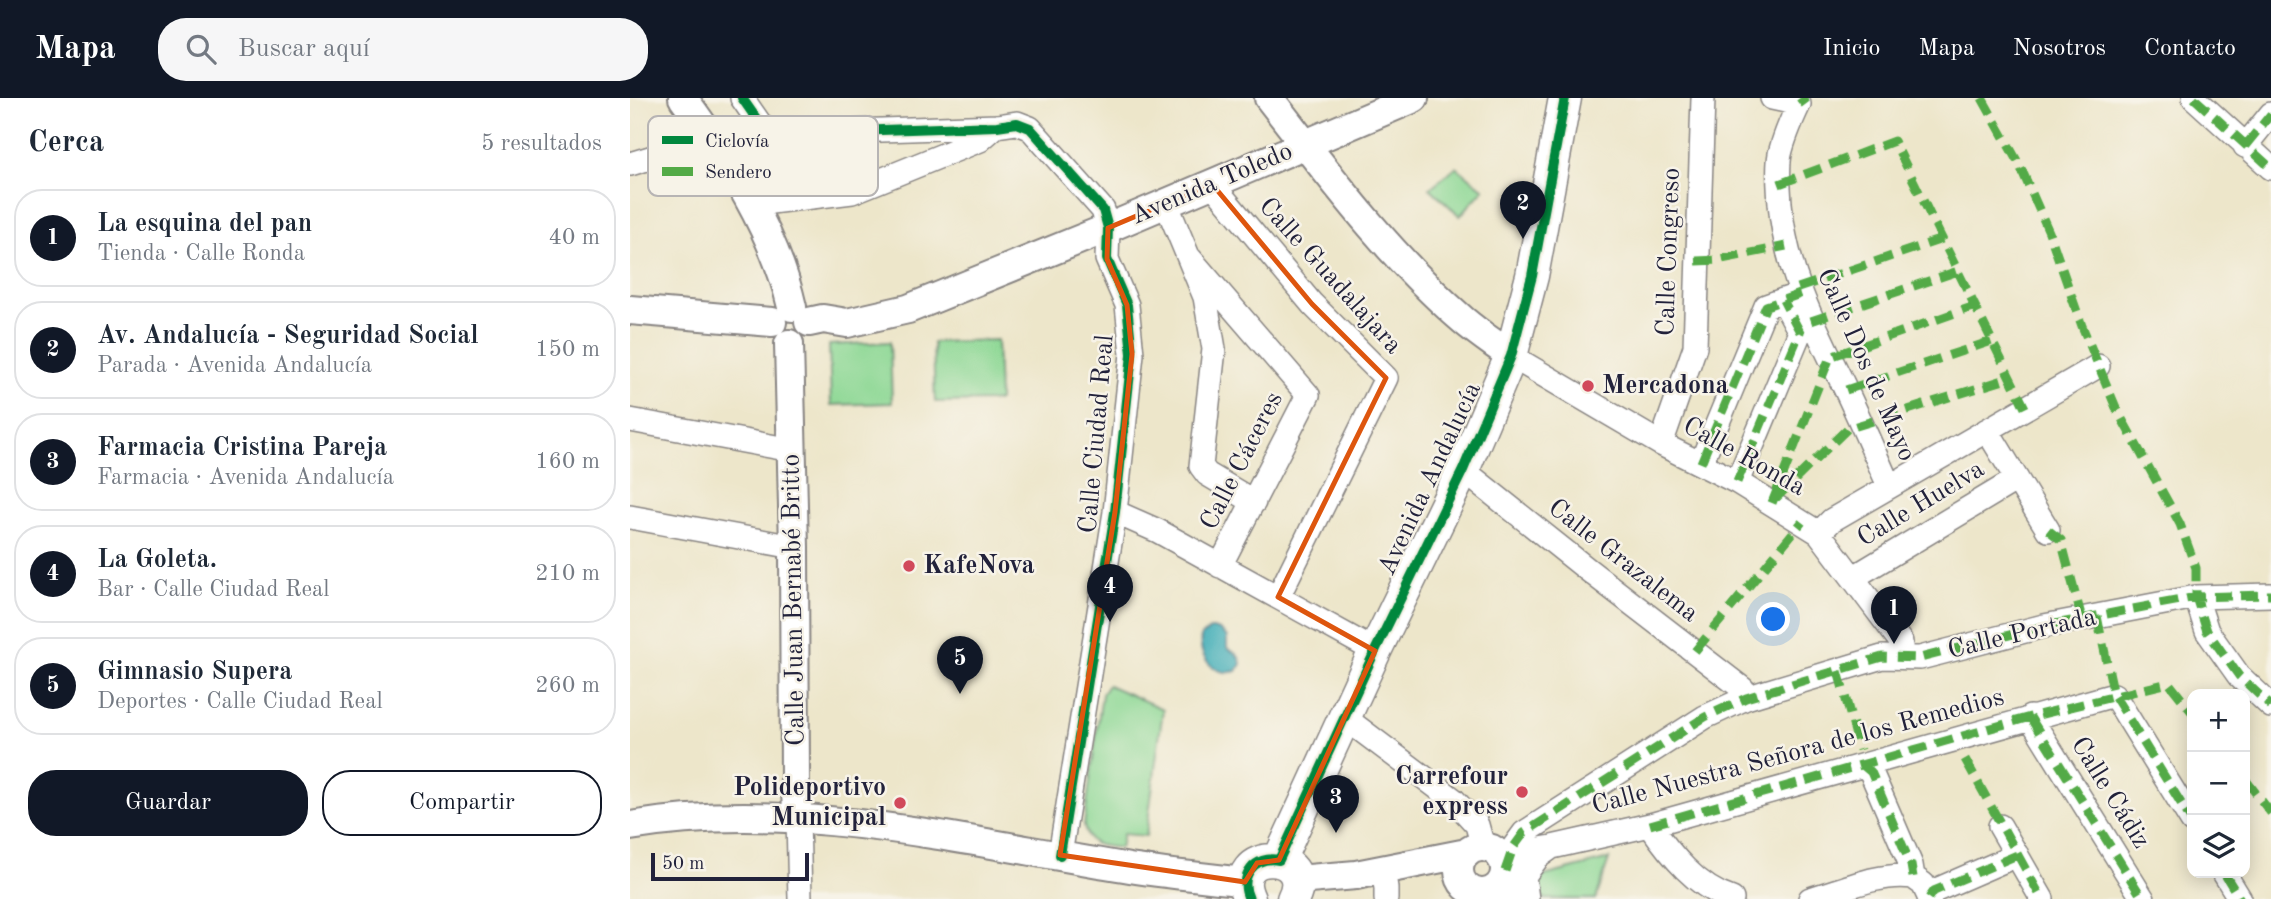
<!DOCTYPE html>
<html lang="es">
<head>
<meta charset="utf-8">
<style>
  body { margin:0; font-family:"Old Standard TT",serif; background:#f6f6f7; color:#1f2937 }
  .controls { position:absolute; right:21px; bottom:21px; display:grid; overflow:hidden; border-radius:14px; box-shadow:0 4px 18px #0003 }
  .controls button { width:63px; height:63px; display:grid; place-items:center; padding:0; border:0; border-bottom:2px solid #e0e1e3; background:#fff; color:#1f2937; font:35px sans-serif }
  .scale { position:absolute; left:21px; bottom:18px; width:158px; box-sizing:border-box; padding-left:7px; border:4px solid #22223b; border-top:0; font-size:19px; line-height:24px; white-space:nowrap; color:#22223b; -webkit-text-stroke:5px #f7f3e8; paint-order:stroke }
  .you { position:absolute; left:1144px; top:522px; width:24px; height:24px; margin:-18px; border:5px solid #fff; border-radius:50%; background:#1a73e8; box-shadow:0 0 0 10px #1a73e833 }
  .badge { display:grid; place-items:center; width:46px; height:46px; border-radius:50%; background:#111827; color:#fff; font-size:23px; font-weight:700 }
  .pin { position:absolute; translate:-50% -58px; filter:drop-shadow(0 2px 4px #0008) }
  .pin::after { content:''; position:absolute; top:37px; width:24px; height:21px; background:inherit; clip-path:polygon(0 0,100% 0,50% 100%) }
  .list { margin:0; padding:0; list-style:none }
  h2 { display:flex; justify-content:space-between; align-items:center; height:91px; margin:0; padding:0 28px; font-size:30px }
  h2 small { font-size:23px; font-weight:400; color:#747a83 }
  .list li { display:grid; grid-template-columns:46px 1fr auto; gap:21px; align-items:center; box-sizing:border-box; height:98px; margin:0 14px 14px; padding:0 14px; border:2px solid #e0e1e3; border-radius:28px }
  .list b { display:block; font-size:26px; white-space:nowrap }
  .list p { margin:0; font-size:23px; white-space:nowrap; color:#747a83 }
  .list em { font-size:23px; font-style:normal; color:#747a83 }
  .actions { display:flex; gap:14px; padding:21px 28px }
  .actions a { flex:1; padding:16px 0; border:2px solid #111827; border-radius:28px; text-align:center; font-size:24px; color:#111827 }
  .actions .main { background:#111827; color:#fff }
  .icon { flex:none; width:38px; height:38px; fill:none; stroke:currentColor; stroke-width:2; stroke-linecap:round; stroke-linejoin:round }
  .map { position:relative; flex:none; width:1641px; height:801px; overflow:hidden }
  header { display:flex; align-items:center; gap:42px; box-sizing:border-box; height:98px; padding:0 35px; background:#111827; color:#fff }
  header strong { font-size:33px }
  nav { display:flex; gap:38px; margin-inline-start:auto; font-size:24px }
  .search { width:490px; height:63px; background:#f6f6f7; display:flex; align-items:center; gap:18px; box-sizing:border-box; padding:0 24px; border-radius:28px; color:#747a83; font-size:26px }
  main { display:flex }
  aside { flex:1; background:#fff }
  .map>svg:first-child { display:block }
  .green { fill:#8ed895; stroke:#587d68; stroke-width:2 }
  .water { fill:#3babb6; stroke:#2e6678; stroke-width:2 }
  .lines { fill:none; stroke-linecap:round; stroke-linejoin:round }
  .minor-casing { stroke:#888482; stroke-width:26 }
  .tertiary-casing { stroke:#888482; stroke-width:32 }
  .secondary-casing { stroke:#888482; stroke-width:35 }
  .minor { stroke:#fff; stroke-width:23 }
  .tertiary { stroke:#fff; stroke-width:28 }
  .secondary { stroke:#fff; stroke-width:32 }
  .quiet { stroke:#53aa46; stroke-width:9; stroke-dasharray:18 9; stroke-linecap:butt }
  .cycleway-casing { stroke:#f7f3e8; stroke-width:15 }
  .cycleway { stroke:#00873e; stroke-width:10 }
  .marked { fill:none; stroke:#de560e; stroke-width:5; stroke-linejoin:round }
  .poi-dot { fill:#d1495b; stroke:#f7f3e8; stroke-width:2.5 }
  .labels { text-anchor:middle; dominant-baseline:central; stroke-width:5; stroke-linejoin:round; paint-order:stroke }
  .street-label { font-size:26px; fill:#22223b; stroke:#f7f3e8 }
  .poi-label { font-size:26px; font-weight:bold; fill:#22223b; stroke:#f7f3e8; text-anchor:start }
  .key { fill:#f7f3e8; stroke:#b7b4b4; stroke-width:2 }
  .key-label { font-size:19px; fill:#22223b }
</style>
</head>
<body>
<header>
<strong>Mapa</strong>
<div class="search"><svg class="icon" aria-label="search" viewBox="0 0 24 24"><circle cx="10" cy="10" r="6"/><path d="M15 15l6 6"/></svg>Buscar aquí</div>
<nav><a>Inicio</a><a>Mapa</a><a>Nosotros</a><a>Contacto</a></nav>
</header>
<main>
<aside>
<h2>Cerca<small>5 resultados</small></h2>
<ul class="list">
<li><span class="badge">1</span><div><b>La esquina del pan</b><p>Tienda · Calle Ronda</p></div><em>40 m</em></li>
<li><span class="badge">2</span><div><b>Av. Andalucía - Seguridad Social</b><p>Parada · Avenida Andalucía</p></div><em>150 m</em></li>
<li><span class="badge">3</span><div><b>Farmacia Cristina Pareja</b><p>Farmacia · Avenida Andalucía</p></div><em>160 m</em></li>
<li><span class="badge">4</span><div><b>La Goleta.</b><p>Bar · Calle Ciudad Real</p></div><em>210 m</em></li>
<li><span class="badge">5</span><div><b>Gimnasio Supera</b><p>Deportes · Calle Ciudad Real</p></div><em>260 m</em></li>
</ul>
<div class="actions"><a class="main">Guardar</a><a>Compartir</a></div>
</aside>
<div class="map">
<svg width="1641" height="801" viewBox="0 0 1641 801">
  <rect width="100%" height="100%" fill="#f7f3e8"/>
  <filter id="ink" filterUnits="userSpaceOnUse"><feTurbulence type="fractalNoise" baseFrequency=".0143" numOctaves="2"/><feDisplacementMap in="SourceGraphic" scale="14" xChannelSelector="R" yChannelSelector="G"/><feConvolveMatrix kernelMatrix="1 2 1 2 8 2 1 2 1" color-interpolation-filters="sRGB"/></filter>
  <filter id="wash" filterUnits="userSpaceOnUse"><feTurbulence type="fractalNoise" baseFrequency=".00686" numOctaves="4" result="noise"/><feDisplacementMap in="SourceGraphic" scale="28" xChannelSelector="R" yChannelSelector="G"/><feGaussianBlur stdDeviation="1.57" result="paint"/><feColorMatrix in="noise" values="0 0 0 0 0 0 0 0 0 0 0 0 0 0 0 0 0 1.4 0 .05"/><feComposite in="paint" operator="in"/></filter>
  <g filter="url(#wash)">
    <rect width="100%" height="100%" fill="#ede6ca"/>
    <path class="green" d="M826,69L854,91L830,118L800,90Z
      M367,242L369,303L305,304L303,244Z
      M260,244L262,305L201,307L199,247Z
      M478,587L533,611L516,738L493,736L490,750C469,747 459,750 454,727L472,596Z
      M979,761L966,801H916L907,797L906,784L914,778Z"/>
    <path class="water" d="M580,531H588L597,539V550C604,554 611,558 611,567L606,573C584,579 568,559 571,538Z"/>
  </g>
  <g filter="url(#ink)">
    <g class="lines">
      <g class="minor-casing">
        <path id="minor" d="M112,0L137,36L367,28L387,25L400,30L473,112L478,130L477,161L497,207L502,256L485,414L430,757
          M1142,0L1169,6C1161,23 1154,39 1150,56C1147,72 1149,89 1150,105C1156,173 1183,225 1213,286C1229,319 1244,354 1259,388
          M1564,0L1641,70
          M1615,48L1641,16
          M0,66L50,51L79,34
          M582,86L682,206L756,280L648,499
          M536,105L575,199L584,251L571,368L577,376L624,404
          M123,110L141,104L222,94L350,42L366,28
          M558,158L678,297L590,468
          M881,258L1031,346L1107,384L1189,435L1271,544V558
          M0,322L162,352
          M1357,332L1418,432
          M1031,346L1065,249L1073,0
          M1071,365L1136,208L1170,196
          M833,372L957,471L1113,591L1116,600
          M1107,384L1170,234L1153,202
          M485,414L528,433L745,553
          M0,419L164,449
          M1189,435L1202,422L1468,268
          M1224,479L1387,381
          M1566,499L1577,533L1609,578L1641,608
          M1400,619L1513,801
          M715,620L824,702L847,727L853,749
          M1234,668L1241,674L1281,767L1283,779L1293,786L1300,801
          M168,721L170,801
          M1020,727C1040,756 1067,790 1102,801
          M1370,728L1412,801
          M870,755L880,756L922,749L1020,727L1484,597L1562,723
          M875,773L883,750L894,735L1075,619L1116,600L1252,559L1290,560L1414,528L1566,499L1641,497
          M1594,775L1610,801
          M754,778L756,790V801
          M865,791L880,801
          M1299,800L1304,793L1387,757
          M897,801L894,778L908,759L922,749
          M1180,801C1212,792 1250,774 1283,779"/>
      </g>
      <g class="tertiary-casing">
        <path id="tertiary" d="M53,0C98,61 145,134 162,209
          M639,0C699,77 759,158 833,222C848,235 865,246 881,258
          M0,212L142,224
          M179,224L193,221L217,225L278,211L478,130L784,0
          M159,246L164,449L165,684L168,721
          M0,728C164,700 332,743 494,769C534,776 575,779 615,784
          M829 772a23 23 0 1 1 46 0a23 23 0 1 1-46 0Z
          M667,782L726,777L837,755"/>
      </g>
      <g class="secondary-casing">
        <path id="secondary" d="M649,762L745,553L833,372L881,258L902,178L935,0
          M619,801C595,748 688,751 663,801"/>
      </g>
      <use href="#minor" class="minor"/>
      <use href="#tertiary" class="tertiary"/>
      <use href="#secondary" class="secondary"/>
      <path class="quiet" d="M1352,0L1390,68L1419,134L1452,228L1487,312L1550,426L1566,470V499L1577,533L1609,578L1641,608
        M1564,0L1641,70
        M1169,6L1177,0
        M1615,48L1641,16
        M1149,86L1264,43L1395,310
        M1066,163L1087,162L1156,148
        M1168,190L1312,141
        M1181,223L1328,173
        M1216,292L1362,243
        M1071,365L1136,208L1170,196
        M1107,384L1170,234L1153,202
        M1146,400L1217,331L1380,280
        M1142,405L1200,259L1345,208
        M1418,432L1431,442L1452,521
        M1467,518L1471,538
        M1473,546L1484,597L1562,723
        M1065,553L1172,424
        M1208,573L1230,652
        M1400,619L1513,801
        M1335,661L1412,801
        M1234,668L1241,674L1281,767L1283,779
        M1615,681L1641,715
        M1020,727L1400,619L1539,585L1562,614
        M875,773L883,750L894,735L1075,619L1116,600L1252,559L1290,560L1414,528L1566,499L1641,497
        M1594,775L1610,801
        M1299,800L1304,793L1387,757"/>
      <g class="cycleway-casing">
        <path id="cycleway" d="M112,0L137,36L367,28L387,25L400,30L473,112L478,130L477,161L497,207L502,256L485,414L430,757
          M619,801C608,778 625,757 649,762L745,553L833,372L881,258L902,178L935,0"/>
      </g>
      <use href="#cycleway" class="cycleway"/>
    </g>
  </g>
  <path class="marked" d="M582,86L682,206L756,280L648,499L745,553L649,762L627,765L615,784L430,757L485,414L502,256L497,207L477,161L478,130Z"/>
  <g class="poi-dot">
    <circle cx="958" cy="288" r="7"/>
    <circle cx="279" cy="468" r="7"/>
    <circle cx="892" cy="694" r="7"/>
    <circle cx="270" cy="705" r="7"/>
  </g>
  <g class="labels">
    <g class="street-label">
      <text transform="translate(582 86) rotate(-23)">Avenida Toledo</text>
      <text transform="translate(1039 154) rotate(-88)">Calle Congreso</text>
      <text transform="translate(700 178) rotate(48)">Calle Guadalajara</text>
      <text transform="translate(1236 267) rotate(66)">Calle Dos de Mayo</text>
      <text transform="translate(467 336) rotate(-85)">Calle Ciudad Real</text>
      <text transform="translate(1114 359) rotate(29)">Calle Ronda</text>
      <text transform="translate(612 363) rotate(-63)">Calle Cáceres</text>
      <text transform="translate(800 381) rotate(-65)">Avenida Andalucía</text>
      <text transform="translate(1291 406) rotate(-31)">Calle Huelva</text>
      <text transform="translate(993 463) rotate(38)">Calle Grazalema</text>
      <text transform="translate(164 502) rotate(-91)">Calle Juan Bernabé Britto</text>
      <text transform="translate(1392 536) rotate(-13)">Calle Portada</text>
      <text transform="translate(1168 654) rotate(-15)">Calle Nuestra Señora de los Remedios</text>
      <text transform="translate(1480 695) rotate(58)">Calle Cádiz</text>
    </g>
    <g class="poi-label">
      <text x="972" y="288">Mercadona</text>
      <text x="293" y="468">KafeNova</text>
      <text x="878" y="679" text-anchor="end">Carrefour<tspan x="878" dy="30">express</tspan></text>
      <text x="256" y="690" text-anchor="end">Polideportivo<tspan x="256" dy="30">Municipal</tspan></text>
    </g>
  </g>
  <rect x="18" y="18" width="230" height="80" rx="10" class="key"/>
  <rect x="32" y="38" width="31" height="8" fill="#00873e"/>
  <rect x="32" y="69" width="31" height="9" fill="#53aa46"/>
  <g class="key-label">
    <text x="75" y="49">Ciclovía</text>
    <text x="75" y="80">Sendero</text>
  </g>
</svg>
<div class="controls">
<button>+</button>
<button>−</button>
<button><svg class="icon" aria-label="layers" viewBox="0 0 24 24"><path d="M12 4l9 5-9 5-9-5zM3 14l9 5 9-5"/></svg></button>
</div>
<div class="scale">50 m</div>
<div class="you"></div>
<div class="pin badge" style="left:1264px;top:546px">1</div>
<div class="pin badge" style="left:893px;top:141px">2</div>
<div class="pin badge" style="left:706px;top:735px">3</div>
<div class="pin badge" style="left:480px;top:524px">4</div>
<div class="pin badge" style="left:330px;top:596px">5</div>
</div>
</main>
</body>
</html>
